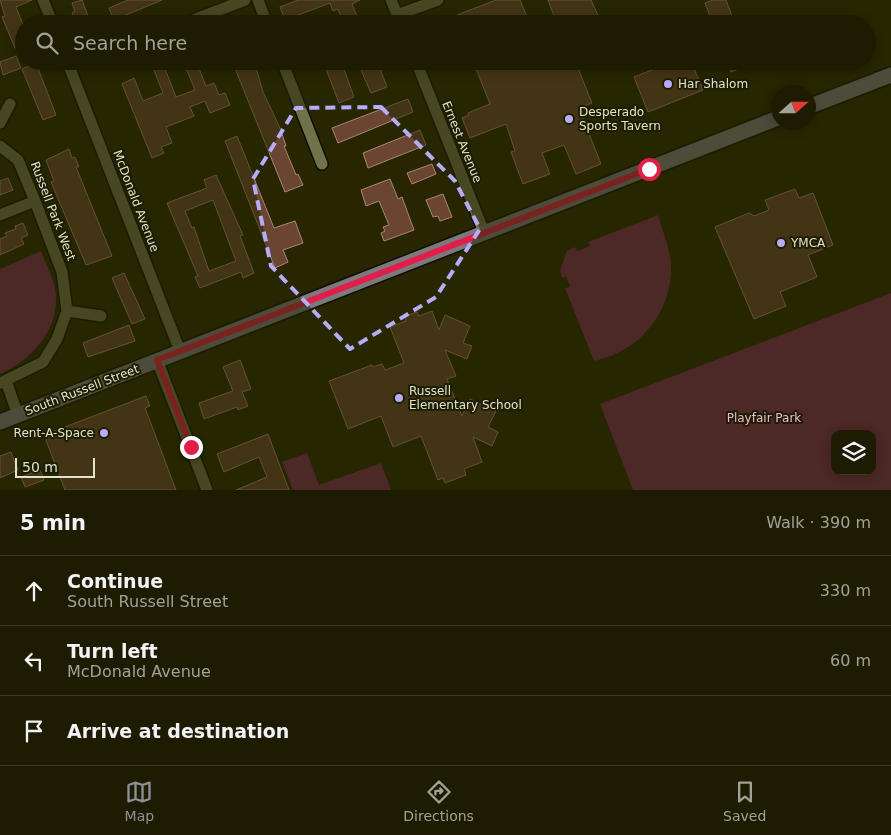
<!DOCTYPE html>
<html lang="en">
<head>
<meta charset="utf-8">
<style>
  body { margin:0; font-family:"DejaVu Sans",sans-serif; background:#2a290f; color:#f1f3f6 }
  .controls { position:absolute; right:15px; bottom:15px; display:grid; overflow:hidden; border-radius:10px; box-shadow:0 2px 12px #0003 }
  .controls button { width:45px; height:45px; display:grid; place-items:center; padding:0; border:0; border-bottom:1px solid #3b3a22; background:#1d1c00; color:#f1f3f6; font:25px sans-serif }
  .compass { position:absolute; left:771px; top:85px; width:45px; height:45px; border-radius:50%; background:#1d1c00; box-shadow:0 2px 12px #0003; rotate:69deg }
  .scale { position:absolute; left:15px; bottom:12px; width:80px; box-sizing:border-box; padding-left:5px; border:2px solid #e1e3cd; border-top:0; font-size:14px; line-height:18px; white-space:nowrap; color:#e1e3cd; -webkit-text-stroke:4px #1d1d01; paint-order:stroke }
  .stop { position:absolute; width:15px; height:15px; margin:-11px; border:4px solid #e11d48; border-radius:50%; background:#fff }
  .stop.end { background:#e11d48; border-color:#fff; box-shadow:0 1px 5px #0008 }
  .list { margin:0; padding:0; list-style:none }
  h2 { display:flex; justify-content:space-between; align-items:center; height:65px; margin:0; padding:0 20px; font-size:21px }
  h2 small { font-size:16px; font-weight:400; color:#a0a199 }
  .list li { display:grid; grid-template-columns:32px 1fr auto; gap:15px; align-items:center; box-sizing:border-box; height:70px; padding:0 20px; border-top:1px solid #3b3a22 }
  .list b { display:block; font-size:19px; white-space:nowrap }
  .list p { margin:0; font-size:16px; white-space:nowrap; color:#a0a199 }
  .list em { font-size:16px; font-style:normal; color:#a0a199 }
  .icon { flex:none; width:28px; height:28px; fill:none; stroke:currentColor; stroke-width:2; stroke-linecap:round; stroke-linejoin:round }
  .map { position:relative; flex:none; width:891px; height:490px; overflow:hidden }
  .search { position:absolute; background:#1d1c00; box-shadow:0 2px 12px #0003; left:15px; right:15px; top:15px; height:55px; display:flex; align-items:center; gap:12px; box-sizing:border-box; padding:0 18px; border-radius:28px; color:#a0a199; font-size:19px }
  .sheet { height:275px; background:#1d1c00 }
  nav { display:flex; justify-content:space-around; align-items:center; box-sizing:border-box; height:70px; border-top:1px solid #3b3a22; background:#1d1c00; font-size:14px; color:#a0a199 }
  nav a { display:grid; justify-items:center; gap:2px }
  nav .on { color:#8c9099 }
  .map>svg:first-child { display:block }
  .green { fill:#7a2a56; fill-rule:evenodd }
  .building { fill:#694532; stroke:#ad8670; fill-rule:evenodd }
  .lines { fill:none; stroke-linecap:round; stroke-linejoin:round }
  .minor-casing { stroke:#0f0f00; stroke-width:14 }
  .secondary-casing { stroke:#0f0f00; stroke-width:18 }
  .minor { stroke:#70724a; stroke-width:11 }
  .secondary { stroke:#7d787e; stroke-width:15 }
  .route { stroke:#e11d48; stroke-width:6 }
  .marked { fill:none; stroke:#b6acf8; stroke-width:4; stroke-dasharray:10 6; stroke-linejoin:round }
  .poi-dot { fill:#b6acf8; stroke:#1d1d01; stroke-width:2 }
  .labels { text-anchor:middle; dominant-baseline:central; stroke-width:4; stroke-linejoin:round; paint-order:stroke }
  .poi-label { font-size:12px; fill:#e1e3cd; stroke:#1d1d01; text-anchor:start }
  .street-label { font-size:12px; fill:#e1e3cd; stroke:#1d1d01 }
  .park-label { font-size:12px; fill:#f2b8d3; stroke:#1d1d01 }
</style>
</head>
<body>
<div class="map">
<svg width="891" height="490" viewBox="0 0 891 490">
  <rect width="100%" height="100%" fill="#272600"/>
  <path class="green" d="M658,215C662,230 670,248 671,264C673,311 640,352 594,361L565,288L570,287L566,276L562,278L560,270L567,251L575,247L577,251L590,246L588,242Z
    M41,251C45,262 51,273 54,284C64,324 35,358 0,374V269Z
    M891,293V490H633L600,404ZM835,434H872V471H835Z
    M307,453L319,485L381,463L391,490H293L282,462Z"/>
  <path class="building" d="M0,0H32L16,7L24,27V45L15,48L2,17L5,16Z
    M82,0L91,24H76L72,13L75,12L72,3Z
    M128,0H162L114,20L109,8Z
    M298,0H360L352,4L360,24H344L338,9L333,11L330,3L285,20L280,7Z
    M496,0H520L530,24H434Z
    M548,0H591L602,24H557Z
    M713,0H726L735,24H713L705,3Z
    M16,56L21,68L3,75L0,62Z
    M183,61H196L206,86L214,83L219,95L225,93L230,105L210,113L205,101L190,107L194,116L166,127L172,143L161,147L164,153L152,158L122,84L134,78L143,101L163,93L154,70L164,66L176,97L195,90Z
    M232,61H254L263,92L280,128L286,146H284L296,175L298,174L303,185L285,192Z
    M323,61H341L354,97L339,103Z
    M357,61H377L387,87L371,93Z
    M473,61H575L592,103L579,108L601,164L576,174L564,145L542,153L550,174L523,184L511,152L515,151L506,124L470,138L462,118L469,115L468,113L490,104Z
    M675,61H691L703,90L648,112L634,77Z
    M727,61H757V62L731,72Z
    M36,63L56,115L43,120L22,69Z
    M408,99L413,112L338,143L332,128Z
    M420,130L426,145L368,168L363,153Z
    M237,136L274,228L295,221L303,243L283,250L288,262L275,268L225,141Z
    M69,149L72,158L75,157L79,167H76L112,256L86,265L51,182L54,181L46,160Z
    M432,164L436,174L412,184L407,173Z
    M216,175L243,235L240,236L254,273L243,278L241,272L200,288L195,277L198,276L167,203L207,188L204,180ZM213,200L236,261L209,271L194,227L192,228L185,211Z
    M8,178L13,190L0,195V181Z
    M390,179L398,199L402,197L414,230L384,241L381,233L385,231L383,227L389,225L379,201L366,206L361,190Z
    M795,189L799,198L813,193L833,245L808,255L817,277L780,292L786,306L754,319L715,227L749,213L754,216L769,210L765,200Z
    M443,194L452,217L440,221L438,216L433,217L426,200Z
    M23,223L28,235L21,238L24,244L0,255V239L7,236L5,233L16,229L15,226Z
    M124,273L145,319L132,324L112,278Z
    M432,311L439,330L445,315L470,326L463,343L472,346L467,359L445,350L456,376L447,379L462,416L470,399L496,411L488,427L498,432L492,446L473,437L482,462L464,469L466,475L445,483L443,478L438,480L421,436L393,447L381,416L348,429L329,381L372,365L373,367L382,364L385,370L404,363L390,327L406,321L405,316L417,312L419,316Z
    M129,325L135,341L88,357L83,343Z
    M240,360L251,389L242,392L248,406L238,410L237,407L204,419L199,403L233,391L223,367Z
    M146,396L150,406L145,408L176,490H65L44,435Z
    M268,434L289,490H236L267,477L259,457L224,472L217,454Z
    M11,452L18,470L0,478V456Z
    M40,470L44,480L25,487L21,477Z"/>
  <g class="lines">
    <g class="minor-casing">
      <path id="minor" d="M43,0L53,24
        M258,0L267,24
        M391,0L401,24
        M397,15L438,0
        M183,24L245,0
        M67,61L180,351
        M282,61L322,164
        M416,61L484,232
        M69,67L84,61
        M0,123L10,104
        M0,146L18,160L35,201L62,272L67,311L57,339L43,362L0,383
        M0,215L35,201
        M67,311L101,316
        M157,360L207,490
        M6,381L18,415"/>
    </g>
    <g class="secondary-casing">
      <path id="secondary" d="M808,107L891,75
        M0,422L778,118"/>
    </g>
    <use href="#minor" class="minor"/>
    <use href="#secondary" class="secondary"/>
  </g>
  <g class="lines">
    <path class="route" d="M191,447L157,360L649,169"/>
  </g>
  <path d="M0 0H891V490H0ZM381,107L455,181L480,229L436,297L350,349L271,266L253,179L296,108Z" fill="#272600" fill-opacity=".55" fill-rule="evenodd"/>
  <path class="marked" d="M381,107L455,181L480,229L436,297L350,349L271,266L253,179L296,108Z"/>
  <g class="poi-dot">
    <circle cx="668" cy="84" r="5"/>
    <circle cx="569" cy="119" r="5"/>
    <circle cx="781" cy="243" r="5"/>
    <circle cx="399" cy="398" r="5"/>
    <circle cx="104" cy="433" r="5"/>
  </g>
  <g class="labels">
    <g class="poi-label">
      <text x="678" y="84">Har Shalom</text>
      <text x="579" y="112">Desperado<tspan x="579" dy="14">Sports Tavern</tspan></text>
      <text x="791" y="243">YMCA</text>
      <text x="409" y="391">Russell<tspan x="409" dy="14">Elementary School</tspan></text>
      <text x="94" y="433" text-anchor="end">Rent-A-Space</text>
    </g>
    <g class="street-label">
      <text transform="translate(462 142) rotate(68)">Ernest Avenue</text>
      <text transform="translate(136 201) rotate(69)">McDonald Avenue</text>
      <text transform="translate(53 211) rotate(69)">Russell Park West</text>
      <text transform="translate(82 390) rotate(-21)">South Russell Street</text>
    </g>
    <g class="park-label">
      <text x="764" y="418">Playfair Park</text>
    </g>
  </g>
</svg>
<div class="controls">
<button><svg class="icon" aria-label="layers" viewBox="0 0 24 24"><path d="M12 4l9 5-9 5-9-5zM3 14l9 5 9-5"/></svg></button>
</div>
<svg class="compass" viewBox="-18 -18 36 36"><path d="M0-13l5 13h-10z" fill="#e53935"/><path d="M0 13l5-13h-10z" fill="#a0a199"/></svg>
<div class="scale">50 m</div>
<div class="stop" style="left:649px;top:169px"></div>
<div class="stop end" style="left:191px;top:447px"></div>
<div class="search"><svg class="icon" aria-label="search" viewBox="0 0 24 24"><circle cx="10" cy="10" r="6"/><path d="M15 15l6 6"/></svg>Search here</div>
</div>
<section class="sheet">
<h2>5 min<small>Walk · 390 m</small></h2>
<ul class="list">
<li><svg class="icon" aria-label="ahead" viewBox="0 0 24 24"><path d="M12 20V5M6 11l6-6 6 6"/></svg><div><b>Continue</b><p>South Russell Street</p></div><em>330 m</em></li>
<li><svg class="icon" aria-label="left" viewBox="0 0 24 24"><path d="M17 20v-9H6M10 6l-5 5 5 5"/></svg><div><b>Turn left</b><p>McDonald Avenue</p></div><em>60 m</em></li>
<li><svg class="icon" aria-label="arrive" viewBox="0 0 24 24"><path d="M6 21V4h12l-3 4 3 4H6"/></svg><div><b>Arrive at destination</b></div></li>
</ul>
</section>
<nav>
<a class="on"><svg class="icon" aria-label="map" viewBox="0 0 24 24"><path d="M3 6l6-2 6 2 6-2v14l-6 2-6-2-6 2zM9 4v14M15 6v14"/></svg>Map</a>
<a><svg class="icon" aria-label="directions" viewBox="0 0 24 24"><path d="M12 3l9 9-9 9-9-9zM9 14v-3h6M13 9l2 2-2 2"/></svg>Directions</a>
<a><svg class="icon" aria-label="saved" viewBox="0 0 24 24"><path d="M7 4h10v16l-5-4-5 4z"/></svg>Saved</a>
</nav>
</body>
</html>
